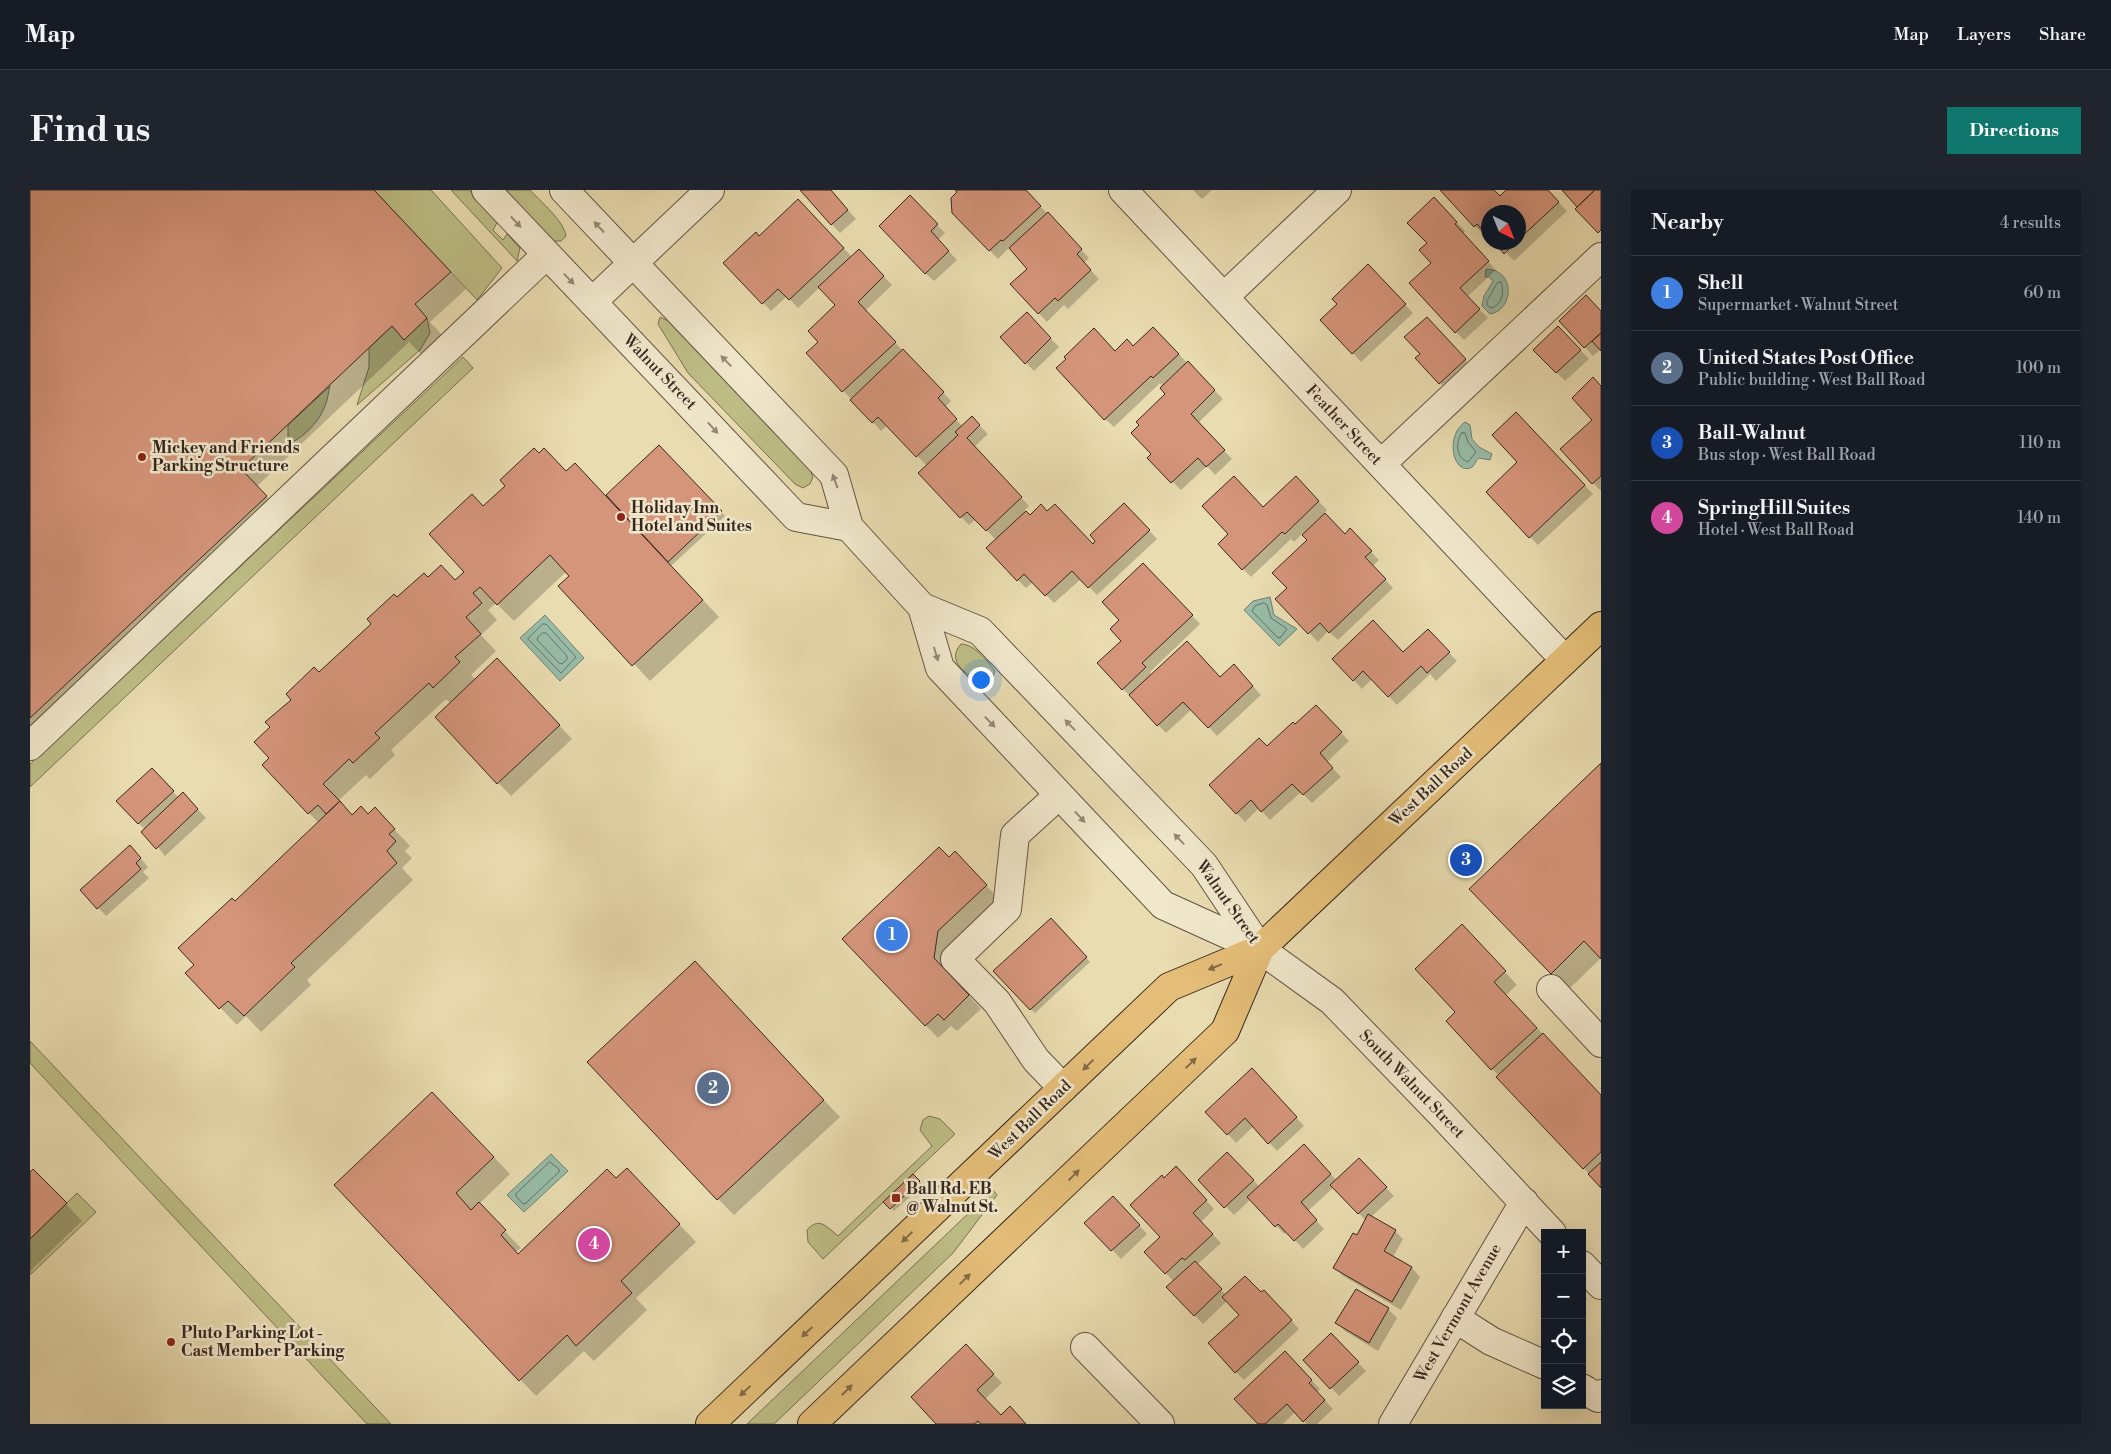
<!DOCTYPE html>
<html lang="en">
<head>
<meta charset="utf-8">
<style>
  body { margin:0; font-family:"Libre Bodoni",serif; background:#20242c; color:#f1f3f6 }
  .controls { position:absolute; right:15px; bottom:15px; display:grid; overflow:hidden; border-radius:0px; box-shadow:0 5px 20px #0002 }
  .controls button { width:45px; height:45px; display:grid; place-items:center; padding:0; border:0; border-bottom:1px solid #363941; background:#171b24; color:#f1f3f6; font:25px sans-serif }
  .compass { position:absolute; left:1451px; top:15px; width:45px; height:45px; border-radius:50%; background:#171b24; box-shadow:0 5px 20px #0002; rotate:137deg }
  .you { position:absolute; left:950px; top:489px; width:18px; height:18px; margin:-12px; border:4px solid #fff; border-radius:50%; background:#1a73e8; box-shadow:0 0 0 8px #1a73e833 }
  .badge { display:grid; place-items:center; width:32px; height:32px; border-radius:50%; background:#0f766e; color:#fff; font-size:16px; font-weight:700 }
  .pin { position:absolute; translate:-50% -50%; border:2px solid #fff; box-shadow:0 1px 5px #0006 }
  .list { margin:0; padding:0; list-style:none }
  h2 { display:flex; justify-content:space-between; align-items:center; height:65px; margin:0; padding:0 20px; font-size:21px }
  h2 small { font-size:16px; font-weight:400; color:#9ea1a6 }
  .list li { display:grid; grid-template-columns:32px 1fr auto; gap:15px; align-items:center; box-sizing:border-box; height:75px; padding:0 20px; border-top:1px solid #363941 }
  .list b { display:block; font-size:19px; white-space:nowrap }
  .list p { margin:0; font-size:16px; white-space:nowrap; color:#9ea1a6 }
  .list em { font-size:16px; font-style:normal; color:#9ea1a6 }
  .icon { flex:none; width:28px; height:28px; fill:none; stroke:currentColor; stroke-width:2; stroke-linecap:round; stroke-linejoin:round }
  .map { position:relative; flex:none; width:1571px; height:1234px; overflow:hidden; border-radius:0px }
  header { display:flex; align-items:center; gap:30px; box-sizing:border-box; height:70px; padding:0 25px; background:#171b24; border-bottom:1px solid #363941 }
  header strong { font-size:24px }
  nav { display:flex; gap:28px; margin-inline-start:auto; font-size:18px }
  .intro { display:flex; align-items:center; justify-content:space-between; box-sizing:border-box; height:120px; padding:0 30px }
  h1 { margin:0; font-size:35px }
  .button { padding:12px 22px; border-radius:0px; background:#0f766e; color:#fff; font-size:18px; font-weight:700 }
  main { display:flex; gap:30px; padding:0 30px }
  aside { flex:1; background:#171b24; border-radius:0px; box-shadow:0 5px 20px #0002 }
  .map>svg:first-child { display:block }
  .green { fill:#bebe86; stroke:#7a7253 }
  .water { fill:#98bca8; stroke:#718072 }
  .shadow { fill:#0003 }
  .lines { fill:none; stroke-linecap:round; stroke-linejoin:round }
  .shore { stroke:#677264; stroke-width:1 }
  .building { fill:#d5957b; stroke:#362720 }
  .minor-casing { stroke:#635444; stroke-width:30 }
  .major-casing { stroke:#362720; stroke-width:30 }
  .minor { stroke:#f1e8cc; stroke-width:28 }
  .major { stroke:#e4be78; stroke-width:28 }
  .oneway { fill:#948876 }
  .oneway2 { fill:#846b48 }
  .poi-dot { fill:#8f2418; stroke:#f1e8cc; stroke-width:2 }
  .labels { text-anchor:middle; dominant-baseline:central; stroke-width:5; stroke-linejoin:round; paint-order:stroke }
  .street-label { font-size:16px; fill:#362720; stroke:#f1e8cc }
  .poi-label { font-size:16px; font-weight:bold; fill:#362720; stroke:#f1e8cc; text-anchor:start }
</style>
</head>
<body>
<header>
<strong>Map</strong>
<nav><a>Map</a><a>Layers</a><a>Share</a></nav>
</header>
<div class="intro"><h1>Find us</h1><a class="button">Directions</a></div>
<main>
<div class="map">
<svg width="1571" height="1234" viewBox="0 0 1571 1234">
  <rect width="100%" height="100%" fill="#e9dcb0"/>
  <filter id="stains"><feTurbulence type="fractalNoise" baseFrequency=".004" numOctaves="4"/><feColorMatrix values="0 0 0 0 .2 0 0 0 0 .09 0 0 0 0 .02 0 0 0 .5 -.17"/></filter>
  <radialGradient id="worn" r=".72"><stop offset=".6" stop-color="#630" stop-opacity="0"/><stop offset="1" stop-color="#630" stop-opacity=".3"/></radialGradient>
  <path class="green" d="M344,0H401L472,78L447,110Z
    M421,0H439L468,31L463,40L473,50L477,44L490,58L487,71Z
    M476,0H500C510,11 534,31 536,46L531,51H523Z
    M630,127L638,131L780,280L783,287L780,294L773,298L765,294L658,183L628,134Z
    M397,128L400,143L390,160L327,215L339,177V158L362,136L374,149Z
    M433,167L443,178L0,597V574Z
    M300,196C298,202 298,210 295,216C290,230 275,247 260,253L258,250V235Z
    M931,454C946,455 956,470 965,481L959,496C943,488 913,474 931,454Z
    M0,851L361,1234H337L0,873Z
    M899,926L910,929L925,944L793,1069L778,1052L777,1040C789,1026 797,1037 808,1046L902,956L890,940L893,930Z
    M963,1000L967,1005L923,1063L744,1234H717Z
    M47,1003L66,1022L0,1085V1049Z"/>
  <path class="water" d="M1456,79C1487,80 1483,121 1460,124L1452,116L1454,106L1463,91L1459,87H1455Z
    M1435,232L1440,235L1442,249L1449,257L1462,264L1460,270L1449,268C1445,270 1446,274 1442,277C1425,287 1413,248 1435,232Z
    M1240,407L1244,425L1267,439L1249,456L1214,420L1223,411Z
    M515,425L554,468L530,491L490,448Z
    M521,964L538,981L494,1022L477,1005Z"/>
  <path class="shadow" d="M0,0H344L436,99L400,132L412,145L392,165L379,152L227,296L252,323L0,560Z
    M800,0L826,29L810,43L772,1Z
    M927,0H995L1059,68L1054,73L1069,89L1038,119L1034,115L1017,132L982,95L999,79L980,57L968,69L923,22L929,2Z
    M1163,0H1182L1172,9Z
    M1412,0H1463L1470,8L1478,0H1517L1537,21L1484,71L1466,52H1488V22H1458V45L1456,42L1453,44Z
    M880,7L915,43L908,50L927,70L904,91L895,83Z
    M1413,17L1435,41L1432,44L1466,80L1437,107L1458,128L1434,150L1426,142L1403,73Z
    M776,19L822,67L837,69L862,95L835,121L921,211L915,217L933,237L942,228L958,244L944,257L999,316L994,321L1000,327L1017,322L1063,355L1102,323L1127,349L1067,405L1051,389L1024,413L1003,392L996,398L988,390L966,350L946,329L939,335L931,327L897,276L857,235L851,241L778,163L789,152L807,115L790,97L768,118L757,106L741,121L695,73L729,47Z
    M1347,84L1383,123L1331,172L1292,130Z
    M1571,122V159L1563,166L1531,131Z
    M996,124L1029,157L1004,181L971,147Z
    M1405,137L1443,178L1418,201L1410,193L1391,164Z
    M1528,137L1559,169L1535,191L1505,160Z
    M1123,138L1193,209L1168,233L1202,269L1185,285L1177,276L1151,300L1119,268L1123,264L1137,204L1130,193L1084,237L1075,229L1085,162L1103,157Z
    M1571,197V301L1531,259L1563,230Z
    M1495,232L1563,304L1508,355L1500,347L1489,272Z
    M629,256L695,326L641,376L689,427L620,491L530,396L541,386L537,381L484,431L466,413L458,420L467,430L451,445L466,461L441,485L446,490L479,482L542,549L481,606L406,527L420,513L416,509L361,560L365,565L340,589L336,585L308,611L322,626H338L361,636L380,656L375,661L382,668L372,678L383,690L277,790L281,795L231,842L216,826L207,835L157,783L166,775L205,713L289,633L279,623L241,568L289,484L368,409L398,389L425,391L435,382L453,317L537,282L576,307Z
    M1274,296L1297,320L1294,323L1315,345L1320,340L1349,370L1343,376L1363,398L1308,450L1298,441L1288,452L1247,409L1259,398L1279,350L1273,343L1264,352L1261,349L1221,387L1213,379L1234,318Z
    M1122,383L1170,434L1120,482L1122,485L1191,488L1212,484L1231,505L1187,546L1162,519L1136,543L1093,499V451L1091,430Z
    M1398,441L1427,471L1406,491L1400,484L1367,515L1342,489L1332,499L1304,469L1373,463Z
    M1294,525L1319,551L1297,572L1311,587L1282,613L1271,602L1240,630L1229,618L1215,632L1180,595L1265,536Z
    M1571,575V768L1538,800L1522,783Z
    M130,588L149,608L161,612L176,628L135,666L115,640L88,611Z
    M108,665L118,677L113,682L119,688L76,726L52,700Z
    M919,668L937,675L968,708L920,754L916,781L951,819L927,841L921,836L908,848L814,749Z
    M1021,729L1060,772L1005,823L965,781Z
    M1445,749L1487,795L1476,805L1571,906V997L1418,831L1427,822Z
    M681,790L810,927L704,1025L688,1009Z
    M1230,888L1274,936L1247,961L1224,936L1206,953L1198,944Z
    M419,920L480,984L449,1014L491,1058L486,1062L489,1065L586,989L613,996L666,1052L606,1108L617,1120L564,1171L554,1161L506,1206L305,995Z
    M1197,964L1230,997L1282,964L1307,991L1337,978L1364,1006L1341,1027L1365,1041L1373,1049L1363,1067L1382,1078L1390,1087L1371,1120L1313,1086L1305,1077L1336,1031L1304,997L1278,1021L1294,1039L1273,1059L1257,1042L1254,1044L1221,1009L1204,1025L1170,990Z
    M0,984L20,997L52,1031L0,1081Z
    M883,985L893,995L864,1021L855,1012Z
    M1154,986L1184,1019L1171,1032L1191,1053L1167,1075L1196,1105L1232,1104L1234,1102L1269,1139L1214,1190L1206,1182L1210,1125L1197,1111L1173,1134L1138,1097L1144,1092L1136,1083L1132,1047L1134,989Z
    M1091,1016L1117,1044L1091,1069L1056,1033Z
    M1326,1101L1358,1119L1367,1128L1348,1161L1315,1141L1307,1133Z
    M1301,1145L1336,1181L1309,1206L1275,1170Z
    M936,1156L972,1193L955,1209L971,1226L995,1234H908Z
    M1255,1163L1290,1199L1287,1202L1303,1219L1287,1234H1277L1265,1222L1253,1234H1230Z"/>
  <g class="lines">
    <path class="shore" d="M1471,92C1475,102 1472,115 1461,118L1457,115V111L1467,93Z
      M1432,243H1435L1438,252L1446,262L1438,272C1426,268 1425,252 1432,243Z
      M1234,413L1237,415L1241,428L1257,439L1250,448L1247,447L1222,421L1225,416Z
      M513,434H516L546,467L531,483L498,449Z
      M513,443H516L537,466V469L532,474L529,473L507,450L508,447Z
      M520,972L529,979V982L496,1013L493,1014L486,1006V1004Z"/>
  </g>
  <path class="building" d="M0,0H344L421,82L385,114L397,128L374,150L362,136L211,279L237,306L0,528Z
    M770,0H801L818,20L801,35Z
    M925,0H996L1011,16L973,51L971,50L959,61L922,23L921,8L927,2Z
    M1410,0H1464L1470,6L1476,0H1518L1529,12L1488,50V22H1458V47L1447,34L1444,37Z
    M1532,0H1565L1547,17Z
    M1565,0H1571V40L1568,43L1545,19Z
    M880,5L908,34L901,41L919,61L895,84L849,36Z
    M1404,7L1427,32L1425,34L1459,71L1430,98L1450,119L1425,143L1379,93L1401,73L1389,60L1397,53L1377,33Z
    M768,9L814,58L759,110L748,99L732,114L693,73L726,42L729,46Z
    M1018,22L1052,59L1047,64L1061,80L1028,111L1025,108L1008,124L980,94L997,79L979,58Z
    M1464,52H1486L1474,64Z
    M829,59L854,86L828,112L866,152L812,202L776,163L788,152L778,141L805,115L788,97Z
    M1338,74L1376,114L1322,164L1290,130L1307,114L1302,109Z
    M1556,105L1571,121V143L1554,158L1529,131Z
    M997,122L1021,148L995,174L970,147Z
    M1397,127L1436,169L1409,194L1385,168L1390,164L1374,147Z
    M1528,136L1551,160L1526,183L1503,160Z
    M1123,137L1149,164L1123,188L1121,186L1074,230L1026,178L1036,169L1034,167L1064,138L1085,161L1097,149L1103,156Z
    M1571,143V161L1562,151Z
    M873,159L914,202L908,208L927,229L886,267L848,227L842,233L820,210Z
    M1158,171L1185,200L1161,224L1195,260L1176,277L1168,268L1141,293L1117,268L1121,264L1101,243L1109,235L1106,232L1135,204L1130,198Z
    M1563,187L1571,196V286L1562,294L1530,259L1562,230L1542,208Z
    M1486,222L1555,295L1499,348L1456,302L1487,272L1462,245Z
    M942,226L950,235L937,248L992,307L956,341L937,322L930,328L888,283L928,245L925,242Z
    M629,255L692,321L638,372L576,305Z
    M504,258L509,263L514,258L536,281L545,273L673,410L602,476L528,396L539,386L520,365L467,415L450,397L443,403L452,413L436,427L451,444L425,467L430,472L403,498L399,493L345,543L350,548L323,573L319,569L293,594L310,611L296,624L288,615L278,624L232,575L239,568L224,552L240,537L235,532L261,510L256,504L284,477L289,482L341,434L337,429L364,404L367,407L394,383L398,387L411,375L425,390L434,382L399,344L442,304L453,316L475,296L470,290Z
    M1204,286L1233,317L1266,286L1289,311L1255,344L1252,342L1212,380L1188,354L1198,344L1172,316Z
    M1094,313L1120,340L1058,398L1042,381L1015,406L994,384L987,391L956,358L996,321L1000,325L1011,314L1017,321L1025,314L1063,354L1065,351L1060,345Z
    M1295,323L1315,344L1320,338L1342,361L1335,367L1356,389L1299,443L1290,433L1278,444L1245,409L1257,398L1242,383L1277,350L1272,345Z
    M1113,373L1163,425L1112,473L1116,477L1092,500L1067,473L1091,451L1080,439L1089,430L1072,412Z
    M1343,430L1373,462L1398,439L1420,462L1397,483L1391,476L1358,507L1333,481L1323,491L1302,469Z
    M1157,451L1190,487L1204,474L1223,496L1178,538L1153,512L1127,536L1099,505Z
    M467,468L530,535L467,594L405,527Z
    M1286,515L1312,542L1290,563L1303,578L1273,605L1262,594L1231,622L1221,610L1206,624L1179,595L1229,548L1237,556L1263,532L1265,534Z
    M1571,573V769L1554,751L1521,784L1439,699Z
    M122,578L144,601L108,634L86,611Z
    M153,602L168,619L126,659L111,642Z
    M310,611L322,625L331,616L338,624L345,617L365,639L359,644L366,651L357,661L367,673L261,773L265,777L214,826L198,811L189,819L155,783L164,775L148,758L202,708L205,711Z
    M100,655L111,668L106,673L111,679L67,719L50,700Z
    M909,657L919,667L925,661L957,695L908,741L904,768L939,805L914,830L908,824L895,836L812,749Z
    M1021,728L1057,767L1000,820L963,781Z
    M1432,734L1476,781L1464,792L1507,838L1461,880L1416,831L1425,822L1385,779Z
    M665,771L794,910L687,1010L557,872Z
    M1513,843L1571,905V962L1553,979L1466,887Z
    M1222,878L1267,927L1238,954L1215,928L1197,945L1175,922Z
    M402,902L464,967L426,1003L441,1020L449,1012L476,1040L471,1045L488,1064L577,979L586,988L597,978L650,1034L591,1091L602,1103L546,1156L537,1145L489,1191L304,995Z
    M1274,954L1301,984L1271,1012L1287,1030L1264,1051L1248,1034L1245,1037L1217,1007Z
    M1197,962L1224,990L1194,1018L1168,990Z
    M1329,968L1357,997L1328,1024L1300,995Z
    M1571,972V998L1558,984Z
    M1146,976L1177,1010L1163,1023L1183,1044L1155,1070L1152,1068L1135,1084L1114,1062L1130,1047L1100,1015L1132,985L1134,988Z
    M3,979L37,1013L0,1049V982Z
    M883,984L890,991L860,1019L853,1012Z
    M1083,1006L1110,1035L1081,1061L1054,1033Z
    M1338,1024L1366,1040L1354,1061L1382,1077L1362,1112L1303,1078L1323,1043L1327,1045Z
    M1165,1071L1192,1099L1164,1126L1136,1097Z
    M1215,1086L1231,1102L1234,1100L1262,1130L1205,1183L1178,1153L1209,1125L1192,1107Z
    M1326,1099L1359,1118L1339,1153L1305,1133Z
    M1301,1143L1329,1172L1300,1199L1273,1170Z
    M936,1154L964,1184L947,1200L971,1225L980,1216L996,1234H951L948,1231L944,1234H906L881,1207Z
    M1255,1161L1282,1190L1279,1193L1295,1210L1273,1232L1257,1214L1235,1234H1228L1204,1209Z"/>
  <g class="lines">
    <g class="minor-casing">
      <path id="minor" d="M456,0L766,327L819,337
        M534,0L804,285L819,337L892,417L910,478L1133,715L1230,759L1302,811L1412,925L1522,1043
        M1093,0L1535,470
        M1194,107L1307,0
        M562,112L680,0
        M1351,274L1571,67
        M892,417L950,441L1174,675L1230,759
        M0,556L516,65
        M1029,605L985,645L977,719L925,769L967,812L1006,870L1033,898
        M1521,799L1571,853
        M1552,1075L1571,1095
        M1425,1128L1461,1151L1515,1175
        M1055,1157L1130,1234
        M1552,1198L1568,1208L1571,1204
        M1363,1234L1494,1012"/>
    </g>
    <g class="major-casing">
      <path id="major" d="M680,1234L1139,797L1230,759L1571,436
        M782,1234L1195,841L1230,759"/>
    </g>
    <use href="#minor" class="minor"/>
    <use href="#major" class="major"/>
  </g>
  <defs><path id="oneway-solid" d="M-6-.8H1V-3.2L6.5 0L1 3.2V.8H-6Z" transform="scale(1.25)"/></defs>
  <g class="oneway">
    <use href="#oneway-solid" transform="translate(486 32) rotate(47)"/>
    <use href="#oneway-solid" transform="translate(569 37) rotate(-133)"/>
    <use href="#oneway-solid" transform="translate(539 89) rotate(46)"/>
    <use href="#oneway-solid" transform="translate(696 171) rotate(-134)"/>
    <use href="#oneway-solid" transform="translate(683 238) rotate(47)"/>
    <use href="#oneway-solid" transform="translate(805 291) rotate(-110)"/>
    <use href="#oneway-solid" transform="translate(906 464) rotate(73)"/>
    <use href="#oneway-solid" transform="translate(960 532) rotate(46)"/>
    <use href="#oneway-solid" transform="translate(1040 535) rotate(-134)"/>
    <use href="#oneway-solid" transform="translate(1050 627) rotate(47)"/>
    <use href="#oneway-solid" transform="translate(1149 649) rotate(-134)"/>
  </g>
  <g class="oneway2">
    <use href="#oneway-solid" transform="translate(1185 777) rotate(158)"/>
    <use href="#oneway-solid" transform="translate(1161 873) rotate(-44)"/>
    <use href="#oneway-solid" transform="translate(1058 875) rotate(136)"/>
    <use href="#oneway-solid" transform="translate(1044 985) rotate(-44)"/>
    <use href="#oneway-solid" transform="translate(877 1047) rotate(136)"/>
    <use href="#oneway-solid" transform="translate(935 1089) rotate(-44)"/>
    <use href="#oneway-solid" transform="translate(777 1142) rotate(137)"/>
    <use href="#oneway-solid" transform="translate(817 1200) rotate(-44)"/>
    <use href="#oneway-solid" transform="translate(715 1201) rotate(137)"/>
  </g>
  <g class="poi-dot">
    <circle cx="112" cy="267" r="5"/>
    <circle cx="591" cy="327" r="5"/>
    <rect x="861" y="1003" width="10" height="10" rx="2.5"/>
    <circle cx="141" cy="1152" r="5"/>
  </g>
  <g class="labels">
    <g class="street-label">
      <text transform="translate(630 182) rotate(46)">Walnut Street</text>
      <text transform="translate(1314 235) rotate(47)">Feather Street</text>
      <text transform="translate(1401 597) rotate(-43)">West Ball Road</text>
      <text transform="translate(1198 712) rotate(55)">Walnut Street</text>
      <text transform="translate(1382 894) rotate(46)">South Walnut Street</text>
      <text transform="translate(1000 930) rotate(-44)">West Ball Road</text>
      <text transform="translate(1428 1123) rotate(-60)">West Vermont Avenue</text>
    </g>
    <g class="poi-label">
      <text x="122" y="258">Mickey and Friends<tspan x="122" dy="18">Parking Structure</tspan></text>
      <text x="601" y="318">Holiday Inn<tspan x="601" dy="18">Hotel and Suites</tspan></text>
      <text x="876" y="999">Ball Rd. EB<tspan x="876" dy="18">@ Walnut St.</tspan></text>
      <text x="151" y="1143">Pluto Parking Lot -<tspan x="151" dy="18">Cast Member Parking</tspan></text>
    </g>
  </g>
  <rect width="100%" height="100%" filter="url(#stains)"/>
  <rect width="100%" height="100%" fill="url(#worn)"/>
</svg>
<div class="controls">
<button>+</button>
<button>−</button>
<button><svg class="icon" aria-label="locate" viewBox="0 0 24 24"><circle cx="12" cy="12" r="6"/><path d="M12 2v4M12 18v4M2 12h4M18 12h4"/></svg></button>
<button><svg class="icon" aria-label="layers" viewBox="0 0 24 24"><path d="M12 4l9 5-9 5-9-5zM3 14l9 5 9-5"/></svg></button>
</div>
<svg class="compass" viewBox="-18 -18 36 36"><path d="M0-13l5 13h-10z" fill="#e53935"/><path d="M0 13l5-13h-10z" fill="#9ea1a6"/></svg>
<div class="you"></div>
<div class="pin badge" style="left:862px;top:745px;background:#3f7fe0">1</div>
<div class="pin badge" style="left:683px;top:898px;background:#5c6f8a">2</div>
<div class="pin badge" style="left:1436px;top:670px;background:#1a4fb4">3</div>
<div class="pin badge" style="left:564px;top:1054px;background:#d1479c">4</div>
</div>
<aside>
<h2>Nearby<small>4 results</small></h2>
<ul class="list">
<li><span class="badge" style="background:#3f7fe0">1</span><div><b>Shell</b><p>Supermarket · Walnut Street</p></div><em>60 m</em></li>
<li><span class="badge" style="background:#5c6f8a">2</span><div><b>United States Post Office</b><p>Public building · West Ball Road</p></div><em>100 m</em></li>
<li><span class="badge" style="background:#1a4fb4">3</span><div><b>Ball-Walnut</b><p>Bus stop · West Ball Road</p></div><em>110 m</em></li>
<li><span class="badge" style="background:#d1479c">4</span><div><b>SpringHill Suites</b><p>Hotel · West Ball Road</p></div><em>140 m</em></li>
</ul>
</aside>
</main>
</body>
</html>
